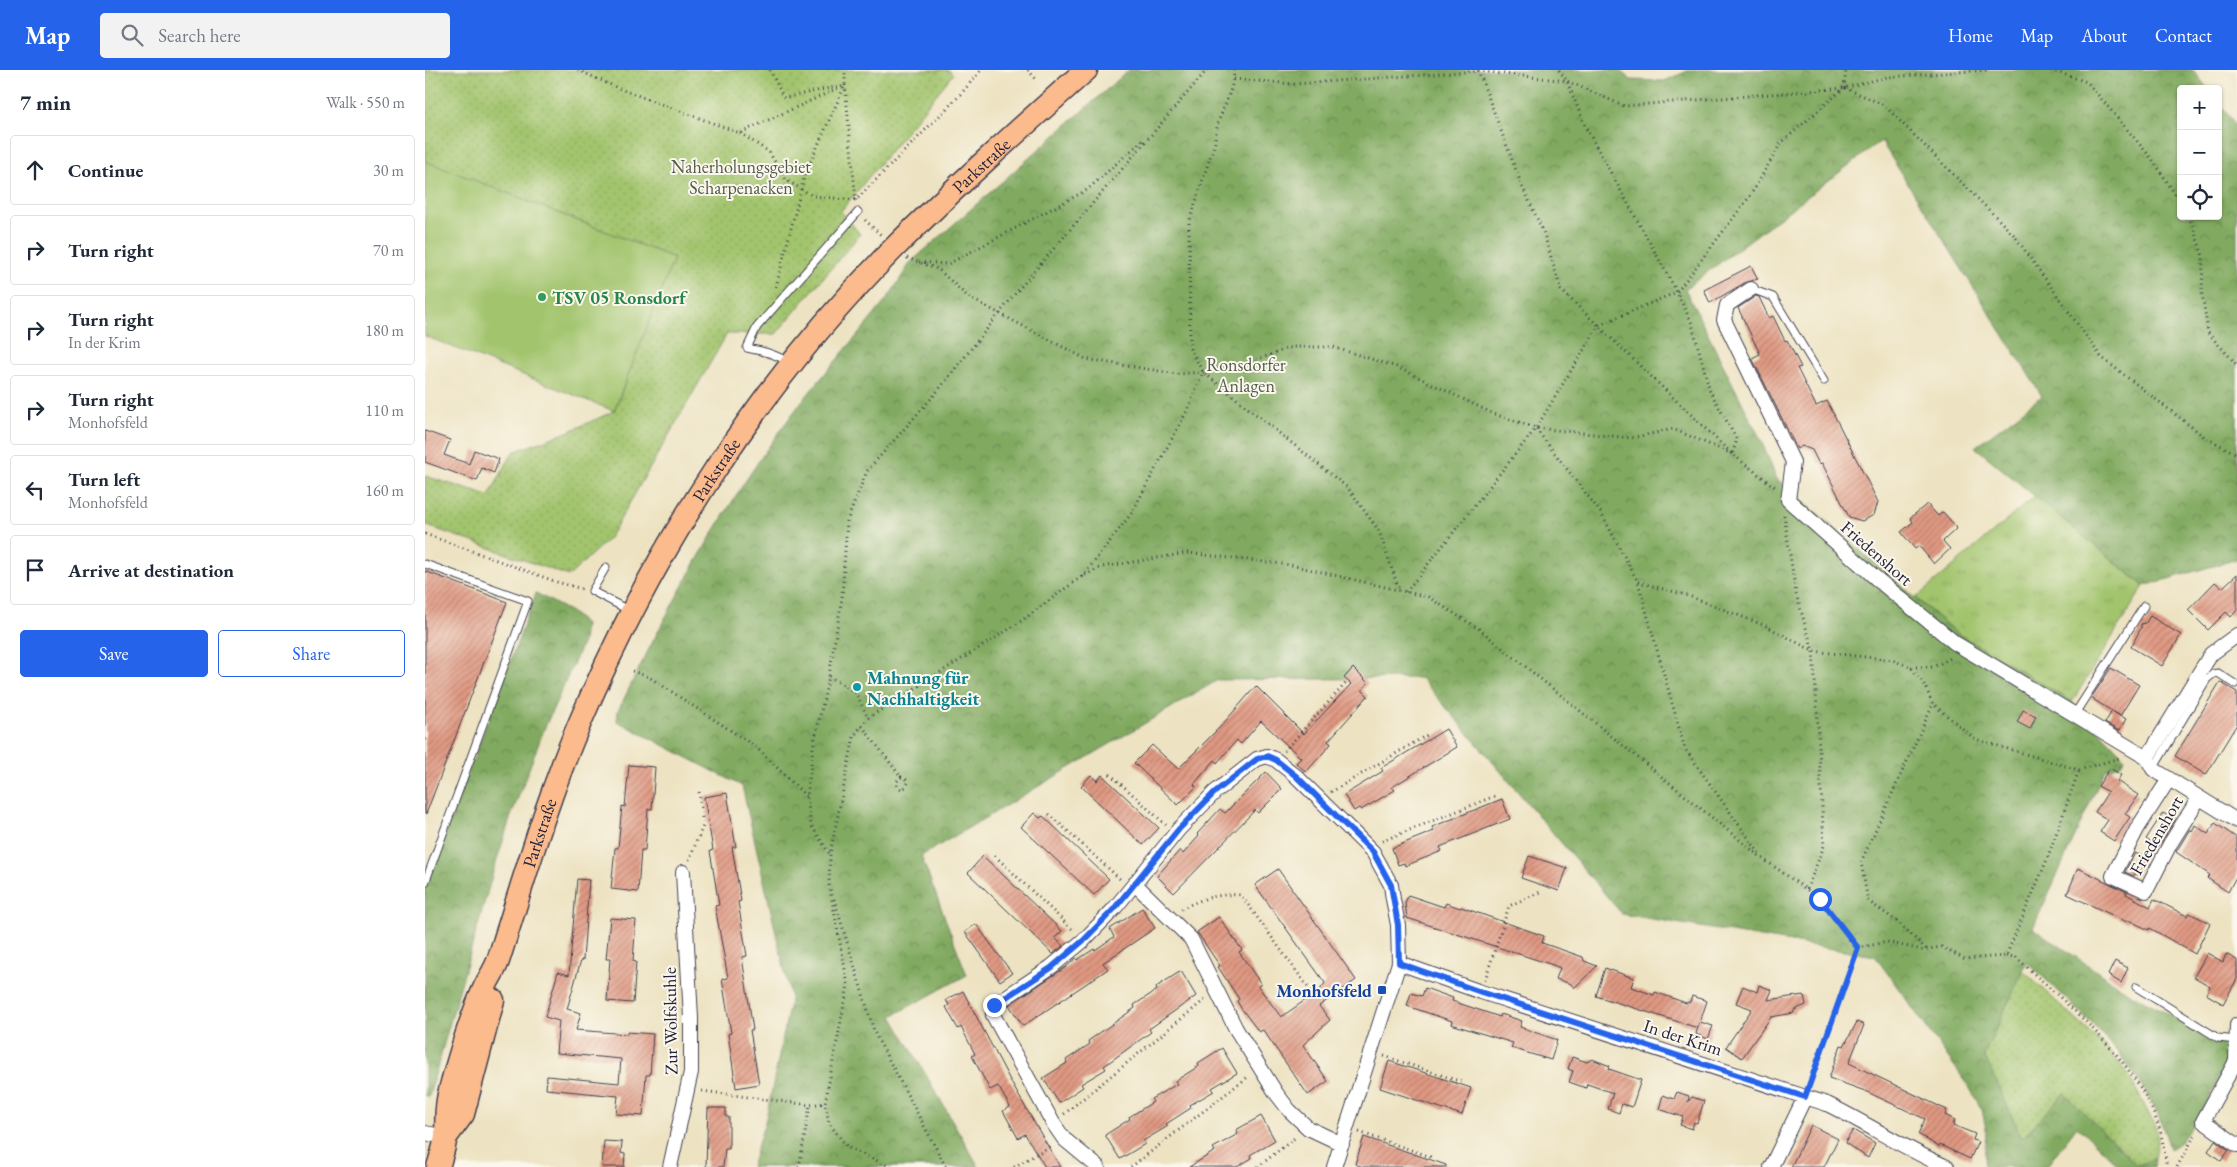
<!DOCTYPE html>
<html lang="en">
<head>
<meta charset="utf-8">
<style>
  body { margin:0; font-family:"EB Garamond",serif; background:#f2f2f3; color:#1f2937 }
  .controls { position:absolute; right:15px; top:15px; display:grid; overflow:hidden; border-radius:5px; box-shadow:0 1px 4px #0004 }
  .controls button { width:45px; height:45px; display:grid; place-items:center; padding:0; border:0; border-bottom:1px solid #e0e1e3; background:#fff; color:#1f2937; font:25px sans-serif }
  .stop { position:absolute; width:15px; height:15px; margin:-11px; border:4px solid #2563eb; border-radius:50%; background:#fff }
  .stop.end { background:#2563eb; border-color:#fff; box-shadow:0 1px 5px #0008 }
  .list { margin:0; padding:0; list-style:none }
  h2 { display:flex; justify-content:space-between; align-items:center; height:65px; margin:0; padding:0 20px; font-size:21px }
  h2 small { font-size:16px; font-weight:400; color:#747a83 }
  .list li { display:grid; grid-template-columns:32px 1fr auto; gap:15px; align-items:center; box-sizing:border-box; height:70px; margin:0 10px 10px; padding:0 10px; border:1px solid #e0e1e3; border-radius:5px }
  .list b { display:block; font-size:19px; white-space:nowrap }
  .list p { margin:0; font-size:16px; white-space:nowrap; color:#747a83 }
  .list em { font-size:16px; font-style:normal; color:#747a83 }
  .actions { display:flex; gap:10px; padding:15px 20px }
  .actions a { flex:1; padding:11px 0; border:1px solid #2563eb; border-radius:5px; text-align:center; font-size:18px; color:#2563eb }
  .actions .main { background:#2563eb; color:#fff }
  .icon { flex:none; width:28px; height:28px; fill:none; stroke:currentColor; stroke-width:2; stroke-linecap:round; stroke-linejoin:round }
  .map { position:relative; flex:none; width:1812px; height:1097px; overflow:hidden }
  header { display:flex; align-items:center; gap:30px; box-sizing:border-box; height:70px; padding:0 25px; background:#2563eb; color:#fff }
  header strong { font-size:24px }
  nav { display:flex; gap:28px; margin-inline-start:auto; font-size:18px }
  .search { width:350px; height:45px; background:#f2f2f3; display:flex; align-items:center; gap:12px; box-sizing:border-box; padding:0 18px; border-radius:5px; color:#747a83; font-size:19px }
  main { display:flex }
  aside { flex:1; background:#fff }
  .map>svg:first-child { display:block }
  .grass { fill:url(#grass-tufts); stroke:#627354 }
  .forest { fill:url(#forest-crowns); stroke:#52664e }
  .park { fill:url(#park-dots); stroke:#627354 }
  .garden { fill:#a2c46d; stroke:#627354 }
  .building { fill:url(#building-hatch) }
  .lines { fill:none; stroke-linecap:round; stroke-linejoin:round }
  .lane-casing { stroke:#403f4f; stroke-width:9 }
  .street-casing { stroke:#403f4f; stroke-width:16 }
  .primary-casing { stroke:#403f4f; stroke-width:25 }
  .path { stroke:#403f4f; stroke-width:3; stroke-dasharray:1 4; stroke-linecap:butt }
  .lane { stroke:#fff; stroke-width:7 }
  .street { stroke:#fff; stroke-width:14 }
  .primary { stroke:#fbbb8d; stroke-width:22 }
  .route { stroke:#2563eb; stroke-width:6 }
  .leisure-dot { fill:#2e9e5b; stroke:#fbf7ec; stroke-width:2 }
  .culture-dot { fill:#0f9aa8; stroke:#fbf7ec; stroke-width:2 }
  .transit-dot { fill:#1a4fb4; stroke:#fbf7ec; stroke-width:2 }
  .labels { text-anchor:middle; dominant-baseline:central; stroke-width:4; stroke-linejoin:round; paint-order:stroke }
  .street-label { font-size:18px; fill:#22223b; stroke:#fbf7ec }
  .park-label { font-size:18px; fill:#4f5b4c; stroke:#fbf7ec }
  .leisure-label { font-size:18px; font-weight:bold; fill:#27864d; stroke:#fbf7ec; text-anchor:start }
  .culture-label { font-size:18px; font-weight:bold; fill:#0d838f; stroke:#fbf7ec; text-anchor:start }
  .transit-label { font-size:18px; font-weight:bold; fill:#164399; stroke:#fbf7ec; text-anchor:end }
</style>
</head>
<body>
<header>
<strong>Map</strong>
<div class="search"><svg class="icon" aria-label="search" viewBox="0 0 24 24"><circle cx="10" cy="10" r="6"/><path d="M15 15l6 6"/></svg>Search here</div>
<nav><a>Home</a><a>Map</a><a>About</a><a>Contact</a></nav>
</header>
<main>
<aside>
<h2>7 min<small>Walk · 550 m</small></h2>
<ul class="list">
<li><svg class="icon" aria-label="ahead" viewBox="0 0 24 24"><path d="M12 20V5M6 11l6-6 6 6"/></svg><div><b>Continue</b></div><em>30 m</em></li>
<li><svg class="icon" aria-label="right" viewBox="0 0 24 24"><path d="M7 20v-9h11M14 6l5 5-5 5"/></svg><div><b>Turn right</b></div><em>70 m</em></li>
<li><svg class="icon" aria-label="right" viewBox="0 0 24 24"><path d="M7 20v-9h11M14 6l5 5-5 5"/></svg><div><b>Turn right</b><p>In der Krim</p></div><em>180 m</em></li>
<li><svg class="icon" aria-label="right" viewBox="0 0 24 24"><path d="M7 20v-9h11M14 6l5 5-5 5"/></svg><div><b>Turn right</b><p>Monhofsfeld</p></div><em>110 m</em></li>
<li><svg class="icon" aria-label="left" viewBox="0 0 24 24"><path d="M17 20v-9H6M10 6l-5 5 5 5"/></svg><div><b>Turn left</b><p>Monhofsfeld</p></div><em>160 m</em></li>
<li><svg class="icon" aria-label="arrive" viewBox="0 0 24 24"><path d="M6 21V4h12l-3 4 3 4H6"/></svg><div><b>Arrive at destination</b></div></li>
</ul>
<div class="actions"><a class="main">Save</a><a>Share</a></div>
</aside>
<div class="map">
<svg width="1812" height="1097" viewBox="0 0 1812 1097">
  <defs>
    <pattern id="grass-tufts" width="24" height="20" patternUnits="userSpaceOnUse" patternTransform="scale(1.25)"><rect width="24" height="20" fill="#a2c46d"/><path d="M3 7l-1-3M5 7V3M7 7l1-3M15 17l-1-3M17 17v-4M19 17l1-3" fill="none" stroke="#8ba85f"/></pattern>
    <pattern id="forest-crowns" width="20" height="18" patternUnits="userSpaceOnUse" patternTransform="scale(1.25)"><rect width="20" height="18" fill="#81aa60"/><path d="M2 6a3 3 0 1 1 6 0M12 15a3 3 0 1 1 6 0" fill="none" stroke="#698a50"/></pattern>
    <pattern id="park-dots" width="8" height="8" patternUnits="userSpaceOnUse" patternTransform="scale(1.25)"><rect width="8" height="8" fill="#a2c46d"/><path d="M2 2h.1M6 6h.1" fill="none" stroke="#8ba85f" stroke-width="1.8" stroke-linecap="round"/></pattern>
    <pattern id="building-hatch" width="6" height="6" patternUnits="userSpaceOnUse" patternTransform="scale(1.25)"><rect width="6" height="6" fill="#e09982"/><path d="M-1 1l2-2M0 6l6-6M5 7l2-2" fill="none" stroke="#b57c6c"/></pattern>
  </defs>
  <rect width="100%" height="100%" fill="#fbf7ec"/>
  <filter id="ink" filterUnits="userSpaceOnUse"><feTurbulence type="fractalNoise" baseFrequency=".02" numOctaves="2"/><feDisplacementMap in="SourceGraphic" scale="10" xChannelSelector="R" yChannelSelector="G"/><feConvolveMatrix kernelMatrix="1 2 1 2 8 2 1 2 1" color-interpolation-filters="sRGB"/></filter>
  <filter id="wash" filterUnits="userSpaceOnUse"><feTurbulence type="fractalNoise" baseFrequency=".0096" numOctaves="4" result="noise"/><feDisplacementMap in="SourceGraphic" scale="20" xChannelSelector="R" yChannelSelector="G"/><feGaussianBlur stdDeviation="1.12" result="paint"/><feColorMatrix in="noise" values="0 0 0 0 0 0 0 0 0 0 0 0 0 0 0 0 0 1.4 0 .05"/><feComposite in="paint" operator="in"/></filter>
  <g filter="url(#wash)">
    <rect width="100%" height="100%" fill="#ede3c2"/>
    <path class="grass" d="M1610,426L1719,516L1647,632L1530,562L1491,528Z"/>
    <path class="forest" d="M704,0H1194L1206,10L1239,11L1265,0H1768L1783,19H1756V146H1793V32L1812,56V489L1719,516L1550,377L1617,326L1456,71L1260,219L1335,368L1352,409L1530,562L1647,632L1700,688L1696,694L1680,700L1608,858L1704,923L1800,972L1803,992L1774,1047L1755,1072L1745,1079C1724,999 1660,947 1602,892L1559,985L1597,1068L1639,1023L1712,1095L1730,1088L1729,1097H1695L1652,1056L1621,1097H1559L1561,1059L1557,1040L1543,1015L1450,886L1197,844L996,608L793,610L496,786L542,905L467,946L554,1097H326L341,1048L366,928L317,716L192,651L193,641C240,544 291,450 354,362C386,317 425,276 459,233C469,220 477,205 486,192Z
      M111,523L146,542L160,554L158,572L120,657L86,746L69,799L4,1026H0V818Z"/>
    <path class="park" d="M0,0H524L528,4L416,141L435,164L351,264H302L185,467L144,506L0,455V406L64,426L88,382L145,361L189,341L249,188L0,91Z
      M1598,901L1678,974L1702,1002L1731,1058L1733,1072L1730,1088L1712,1095L1639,1023L1597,1068L1559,985Z"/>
    <path class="garden" d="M0,91L249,188L189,341L0,266Z"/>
    <g id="blocks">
      <path class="building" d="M1326,196L1333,209L1321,212L1285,233L1279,220Z
        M1331,226L1334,227L1344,248L1348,246L1360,271L1362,270L1376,297L1372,298L1391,336L1402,331L1453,432L1449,445L1437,451L1424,447L1397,393L1394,394L1387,380L1377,376L1372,379L1327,288L1335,284L1313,238Z
        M0,361L25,370L19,385L44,394L49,380L74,389L69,403L57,398L52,411L0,392Z
        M1502,434L1513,446L1518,442L1532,458L1518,471L1525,479L1509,494L1494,476L1490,479L1476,462L1488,452L1485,448Z
        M0,501L82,532L1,744H0Z
        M1812,504V540L1806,547L1801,542L1783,560L1763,540L1790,512L1797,518Z
        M1725,546L1756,565L1737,596L1706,577L1716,558V554L1721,553Z
        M928,598L943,613L937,620L943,626L903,671L906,674L881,702L871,693L876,688L836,651L816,674L812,670L792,693L790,690L769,714L771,717L753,735L709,693L727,675L753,699L796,656L831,616L879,664L926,614L919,608Z
        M1686,598L1714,615L1695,646L1666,628Z
        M1795,612L1812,622V654L1781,705L1750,686Z
        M1598,640L1611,646L1605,659L1592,652Z
        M1687,641L1701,649L1694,661L1680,653Z
        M1021,659L1032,677L967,717L970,720L936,740L934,738L929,741L919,725L958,701L956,698Z
        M204,695L230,697L227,739H223L220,780H216L213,822L186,819L190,778H193L197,736L200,737Z
        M1685,698L1696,705L1692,711L1713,725L1700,744L1705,747L1689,771L1675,762L1683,750L1670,742L1683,722L1673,716Z
        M841,702L857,719L833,743L830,740L749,823L732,806L755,780L758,784L774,766L772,764L795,739L800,743Z
        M666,705L672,711L677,705L734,758L718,775L656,716Z
        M302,723L311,777H307L316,831L313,832L322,886L317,887L328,960H325L334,1014L311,1018L303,964L306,963L297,909L303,908L290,836L294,835L285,781L288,780L279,727Z
        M1077,729L1085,749L1015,777L1017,781L980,796L979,793L973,795L967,778L1009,761L1007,757Z
        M609,743L615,748L618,746L684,809L669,825L596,757Z
        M1738,743L1750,750L1732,777L1721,769Z
        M1790,753L1812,768V805L1803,822L1782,808L1785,805L1751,782L1765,759L1767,761L1770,755L1783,764Z
        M1710,783L1719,787L1709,806L1700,802Z
        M558,786L637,861L630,868L638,876L628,884L543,803Z
        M1104,786L1142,798L1134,821L1096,808Z
        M1653,798L1702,822L1701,824L1725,837L1729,829L1762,846L1764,843L1785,853L1770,884L1725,858L1724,860L1703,850L1702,852L1642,824Z
        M853,799L931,910L894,936L905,950L878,975L903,1011L883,1025L838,960L834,962L816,938L812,931L814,929L793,897L795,896L772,862L794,847L817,880L814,882L836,914L833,916L856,947L895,920L900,913L830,815Z
        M152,809L164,810L158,890H156L142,939L156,943L151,960L202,964V962L228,964L225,1005H221L218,1046L191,1044L193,1026L121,1019L122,1006L194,1013L196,989L131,983L134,951L120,947L133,902L144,905Z
        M983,825L1019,837L1021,833L1035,838L1036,837L1119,866L1117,873L1158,887L1159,891L1172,896L1149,918L1146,914L1131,909L1135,898L1128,895L982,848L980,833Z
        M717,838L730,858L678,893L683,899L598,956L584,935L641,897L651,888L652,890L669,879L670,880L689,867L685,859Z
        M185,848L211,850L208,891L211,892L208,933L182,931L185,889H181Z
        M551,854L587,903L575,911L540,862Z
        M1782,883L1798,892L1801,884L1812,890V909L1798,934L1781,924L1785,916L1769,907Z
        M1690,891L1703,898L1696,913L1683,905Z
        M1180,898L1209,908L1206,917L1229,925L1230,922L1261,933L1265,932L1267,926L1282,931L1275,952L1288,956L1283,969L1271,964L1274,953L1273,958L1171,926Z
        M756,901L771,926L724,959L726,962L679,996L681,999L656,1014L658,1017L634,1033L618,1008L642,993L641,990L665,974L663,971L710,938L709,935L732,920L731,917Z
        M1334,915L1347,920L1343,930L1379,925L1381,935L1369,940V943L1346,947L1317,988L1301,977L1327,939L1311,933L1318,916L1332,922Z
        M1000,918L1028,928L1027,931L1075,947L1076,944L1097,951L1095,957L1132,970L1126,990L1086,978L1088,973L1026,954L1027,951L982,936L986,923L997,926Z
        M538,921L587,1014L635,1097H620L600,1064L593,1068L578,1041L585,1037L573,1016L565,1020L547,986L550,984L536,957L533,959L521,937L524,935L521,930Z
        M1432,952L1439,955L1424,993L1522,1040L1520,1045L1530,1050L1528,1055L1550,1064L1548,1070L1553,1072L1545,1089L1515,1075L1514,1077L1493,1064L1500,1049L1440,1021L1404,1008L1416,975L1419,976Z
        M797,978L812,1003L787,1018L789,1021L765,1035L766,1038L741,1054L743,1056L718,1071L720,1074L695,1089L680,1065L705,1049L704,1047L728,1032L726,1029L752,1014L750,1011L774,996L773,993Z
        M1147,987L1162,992L1167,989L1185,996L1184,999L1216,1010L1207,1037L1197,1034L1194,1043L1183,1039L1188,1023L1162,1014L1161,1018L1144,1012L1148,1001L1143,999Z
        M964,991L1046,1018L1037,1045L955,1018Z
        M1252,1022L1264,1026L1263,1032L1267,1027L1279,1031L1272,1053L1269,1052L1267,1059L1255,1055L1258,1047L1234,1039L1238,1025L1249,1029Z
        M283,1038H301V1047H304V1079H300L298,1097H281Z
        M836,1046L850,1070L825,1085L827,1088L812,1097H764L790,1081L788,1078L813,1064L811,1060Z
        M1386,1055L1413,1069L1399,1097H1366Z
        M1428,1060L1450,1073L1443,1088L1420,1073Z
        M939,1067L1021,1095V1097H938L930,1094Z
        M1790,1070L1804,1080L1796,1091L1783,1081Z
        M179,1071L197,1072L196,1083L200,1084L199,1097H177Z"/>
    </g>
  </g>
  <g filter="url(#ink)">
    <use href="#blocks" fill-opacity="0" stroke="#403f4f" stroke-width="1"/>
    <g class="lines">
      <g class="lane-casing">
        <path id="lane" d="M1326,219L1348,227L1399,311
          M364,293C352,284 337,281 322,278L332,257L433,142
          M0,494L103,531L0,813
          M181,497L167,521L205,541
          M1649,645L1719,536
          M1728,699L1782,609L1788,604L1793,603L1810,614
          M1711,917L1793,968L1812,970"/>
      </g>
      <g class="street-casing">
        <path id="street" d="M1326,219L1302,235L1299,250L1368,392L1363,430L1453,510L1530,573L1722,688L1728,699L1812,751
          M1722,688L1786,584L1812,565
          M1744,709L1712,759L1688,806L1721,821L1745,774L1774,728
          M710,814L766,869L811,959L851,1023L864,1040L883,1058L917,1074
          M974,893L1056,922L1402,1034C1443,1054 1480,1079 1522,1097
          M1812,955L1811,991L1778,1051L1812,1075
          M0,1063L21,1067
          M245,1097L266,1002V948L258,802
          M673,1097L639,1069L628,1053L568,945L569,935L626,897L659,870L689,839L754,759L790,722L832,689L842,686L851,690L871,706L948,782L966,815L968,829L973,855L974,893L909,1097
          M1346,1097L1380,1027"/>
      </g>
      <g class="primary-casing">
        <g id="primary">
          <path d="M21,1067L38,1044L68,930"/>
          <path id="s1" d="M13,1097C16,1087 20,1076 21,1065C22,1048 20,1038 25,1020C34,987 44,952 58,921C62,911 69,902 73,891C99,810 122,728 156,650C230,477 336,312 469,178C531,116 596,58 661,0"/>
        </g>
      </g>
      <path class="path" d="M153,0L195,19L315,63L420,15
        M345,0L359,28L414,16
        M603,0L612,10
        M809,0C809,25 790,47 790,72L764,153L765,279L778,302L923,418L954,461L974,520
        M1053,0L1097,116L1118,161L1136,220L1307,384L1350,417
        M1134,0L1142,11L1160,56L1252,222L1267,254L1285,321L1312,370L1307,384
        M1626,0L1662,12L1727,89L1756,133
        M809,9L869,14L1054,1L1142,11L1199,36L1419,18L1462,7L1563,0
        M420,15L431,131
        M1420,18L1459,35L1589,165L1676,287L1781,368L1812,384
        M315,63L344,82L361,110L388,126L431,130L535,25L556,0
        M1764,146L1778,186L1777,222L1783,263L1812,295
        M440,150L457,166
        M482,188L513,199L543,227L661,289L752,304L778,302L828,291L867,277H908L972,297L1069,344L1111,358L1206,368L1248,359L1307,384
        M494,192L523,194L662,120L719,69
        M351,217L380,104L420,15V0
        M1111,359L1176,443L1213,512L1260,679L1334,783
        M1359,445L1371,524L1388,581L1392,638L1399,776L1382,819
        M0,464L132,512L157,519
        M657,507L706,444L762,341L778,302
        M1213,512L1264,526L1341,556L1388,581L1467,590L1486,597L1499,614L1508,634L1550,669L1654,700L1694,688
        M981,522L1111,358L1174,255L1252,222L1325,126L1356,73L1419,18L1421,0
        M1486,597H1508L1528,587
        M207,601L224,607L331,677L382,727
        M404,606L431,623L443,648
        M437,656L476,707
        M859,681L921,613
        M685,704L741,755
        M476,707L480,708L483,713L481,717L476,719L472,716V711Z
        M906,722L1002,665
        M624,744L696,810
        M957,771L1070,726
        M404,783L386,755L382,728L388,677L404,606L417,528L422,451L442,401L511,323L589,225L782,0
        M570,786L649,861
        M264,790L278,756L274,721
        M409,829L450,964L521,1097
        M756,839C776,829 793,823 816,825L893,931
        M1433,878L1462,872L1497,880L1517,877L1540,889L1581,886L1621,792L1654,700
        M1501,879L1473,852L1443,831L1436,792L1508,634
        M1581,886L1591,887C1645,938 1724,998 1738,1074C1739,1082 1742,1090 1741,1097
        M1060,910L1084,836L1115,822
        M959,986L1037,1012
        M1385,1014L1433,878
        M277,1021L385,1035L400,1033
        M639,1044L782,928
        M934,1062L1009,1088
        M374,1097L385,1035
        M466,1097L422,1077L404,1053L400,1033L423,915L404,814L405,784L429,666L443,648L592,554L656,507L677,497L763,483L866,495L1003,527L1054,559L1337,788L1395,829L1433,878
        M589,1097L627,1075
        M706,1097L824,1006
        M833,1097L872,1066
        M1752,1097L1771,1063"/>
      <use href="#lane" class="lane"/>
      <use href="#street" class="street"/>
      <use href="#primary" class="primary"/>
    </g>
  </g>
  <g class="lines" filter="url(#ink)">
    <path class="route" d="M569,935L626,898L659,870L689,839L754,759L790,722L832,689L842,686L851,690L871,706L948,782L966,815L973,855L974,893L1056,922L1380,1027L1433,878L1395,829"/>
  </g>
  <circle class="leisure-dot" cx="117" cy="227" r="5"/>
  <circle class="culture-dot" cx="432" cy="617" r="5"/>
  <rect class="transit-dot" x="952" y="915" width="10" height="10" rx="2.5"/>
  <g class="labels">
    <g class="street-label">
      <text stroke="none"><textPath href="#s1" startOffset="1161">Parkstraße</textPath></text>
      <text stroke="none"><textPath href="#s1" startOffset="756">Parkstraße</textPath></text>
      <text transform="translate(1452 483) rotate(41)">Friedenshort</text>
      <text stroke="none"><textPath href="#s1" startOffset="351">Parkstraße</textPath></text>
      <text transform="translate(1731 765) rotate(-60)">Friedenshort</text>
      <text transform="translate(245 951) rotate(-91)">Zur Wolfskuhle</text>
      <text transform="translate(1258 967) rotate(18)">In der Krim</text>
    </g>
    <g class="park-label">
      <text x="316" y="96">Naherholungsgebiet<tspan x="316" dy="21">Scharpenacken</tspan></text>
      <text x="821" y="294">Ronsdorfer<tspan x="821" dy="21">Anlagen</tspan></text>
    </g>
    <g class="leisure-label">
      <text x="127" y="227">TSV 05 Ronsdorf</text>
    </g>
    <g class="culture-label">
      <text x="442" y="607">Mahnung für<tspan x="442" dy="21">Nachhaltigkeit</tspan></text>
    </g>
    <g class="transit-label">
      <text x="947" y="920">Monhofsfeld</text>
    </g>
  </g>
</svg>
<div class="controls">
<button>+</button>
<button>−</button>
<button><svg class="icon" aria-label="locate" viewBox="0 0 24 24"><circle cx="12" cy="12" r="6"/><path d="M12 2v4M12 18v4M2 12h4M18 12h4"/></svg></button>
</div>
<div class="stop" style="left:1395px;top:829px"></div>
<div class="stop end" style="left:569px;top:935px"></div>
</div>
</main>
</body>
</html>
